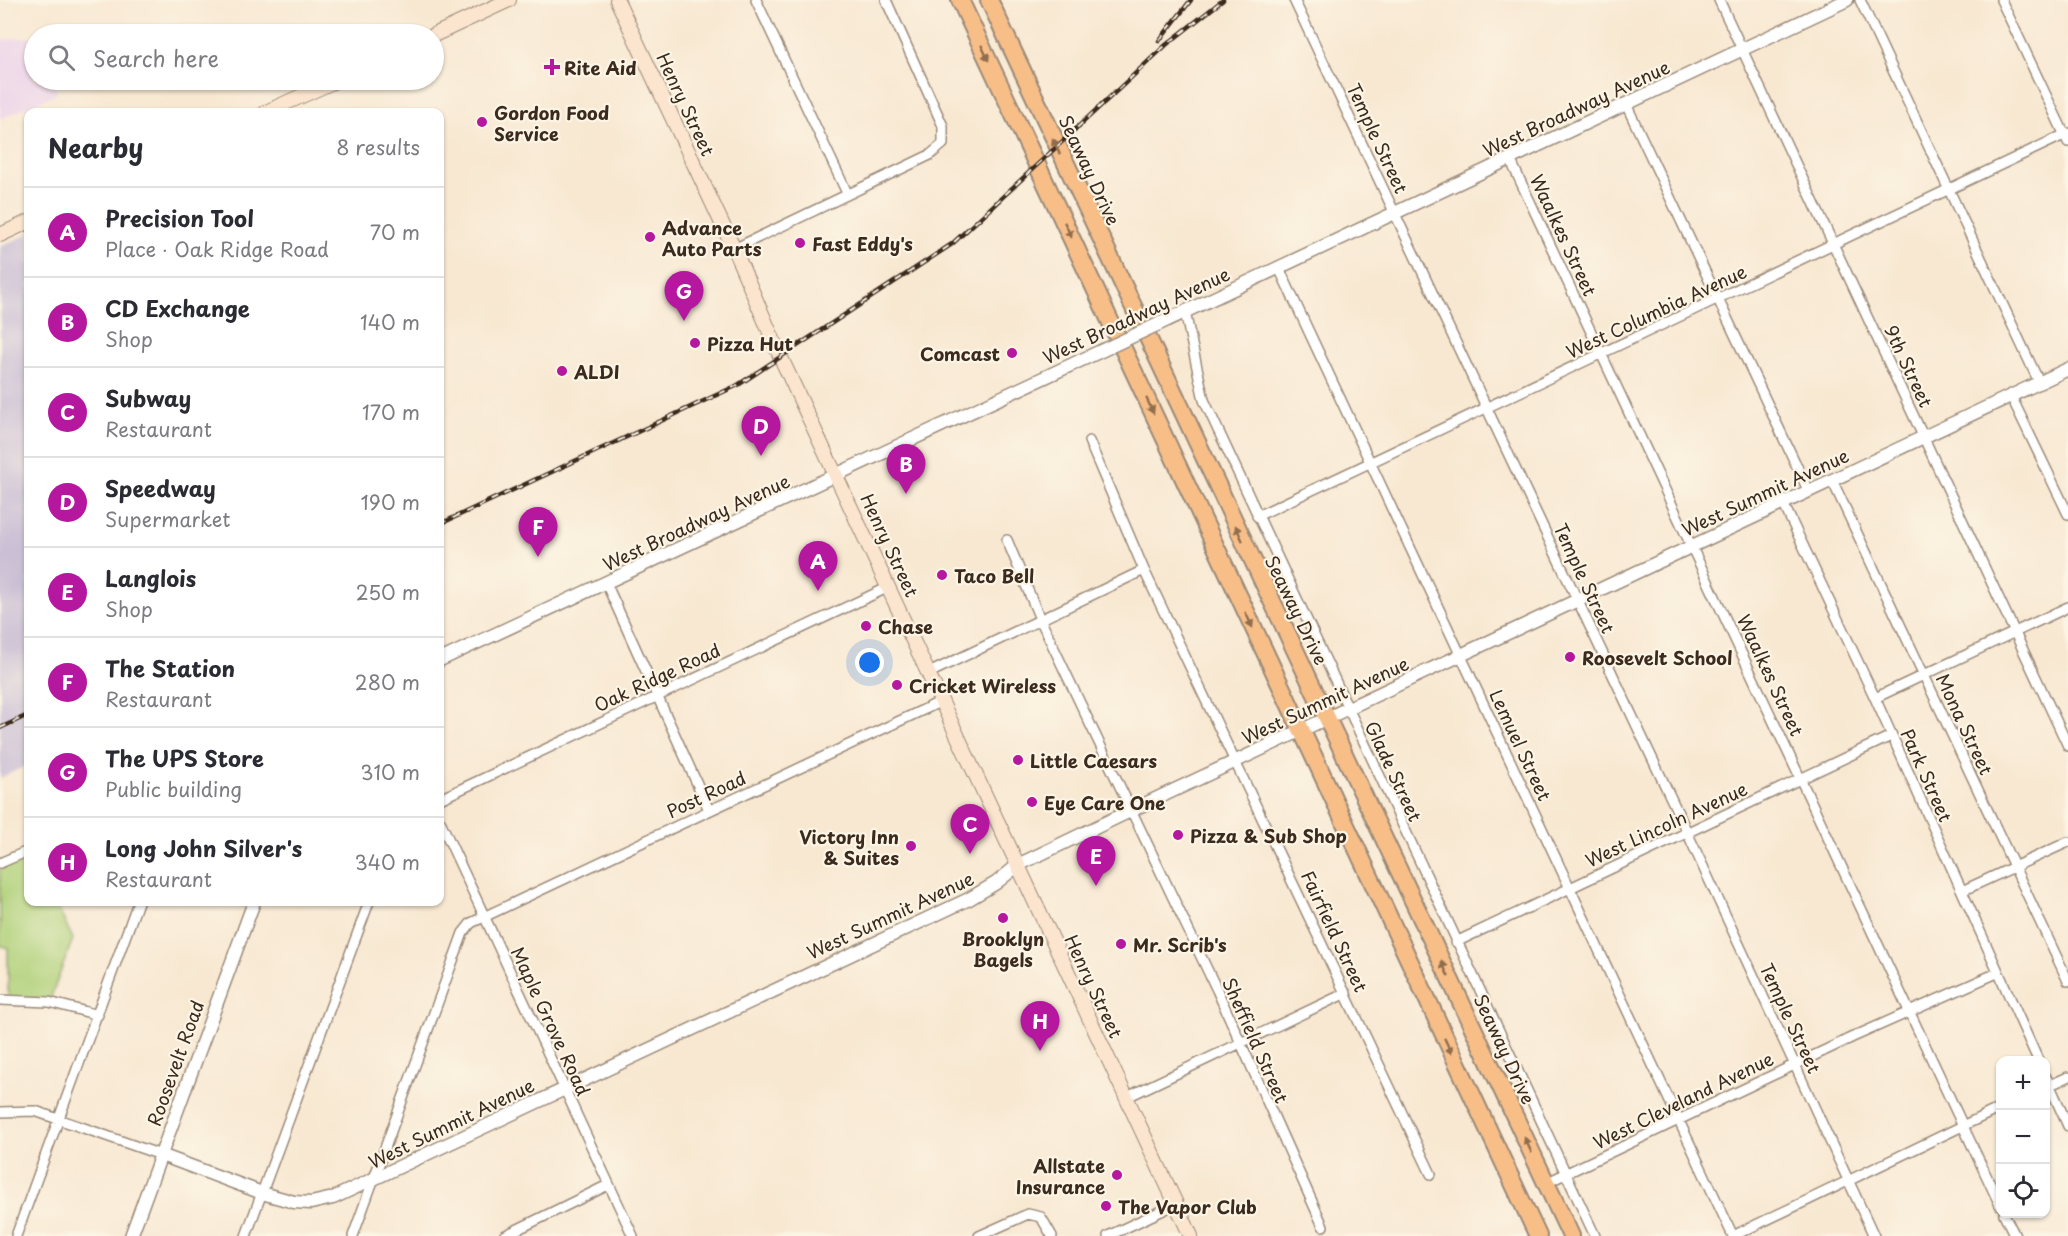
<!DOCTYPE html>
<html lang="en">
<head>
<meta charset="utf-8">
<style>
  body { margin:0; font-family:"Playpen Sans",sans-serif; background:#f7f7f7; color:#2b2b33 }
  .controls { position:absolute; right:18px; bottom:18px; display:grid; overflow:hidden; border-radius:12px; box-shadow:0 2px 4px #0004 }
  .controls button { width:54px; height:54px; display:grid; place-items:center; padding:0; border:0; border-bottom:2px solid #e1e1e2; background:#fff; color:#2b2b33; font:30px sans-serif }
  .you { position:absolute; left:870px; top:663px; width:21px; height:21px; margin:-15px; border:4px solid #fff; border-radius:50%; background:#1a73e8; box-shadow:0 0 0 9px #1a73e833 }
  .badge { display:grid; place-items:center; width:39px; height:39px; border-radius:50%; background:#b5179e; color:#fff; font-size:20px; font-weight:700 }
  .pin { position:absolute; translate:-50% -50px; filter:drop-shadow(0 2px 3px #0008) }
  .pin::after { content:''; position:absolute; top:32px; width:21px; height:18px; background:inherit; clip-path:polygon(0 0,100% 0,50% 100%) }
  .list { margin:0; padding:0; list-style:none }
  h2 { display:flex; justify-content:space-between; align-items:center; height:78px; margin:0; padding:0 24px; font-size:26px }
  h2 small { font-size:20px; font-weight:400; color:#7c7c81 }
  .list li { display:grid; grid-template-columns:39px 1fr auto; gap:18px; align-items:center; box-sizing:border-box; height:90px; padding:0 24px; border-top:2px solid #e1e1e2 }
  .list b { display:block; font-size:22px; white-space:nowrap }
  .list p { margin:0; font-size:20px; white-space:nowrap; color:#7c7c81 }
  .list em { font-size:20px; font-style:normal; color:#7c7c81 }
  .icon { flex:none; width:33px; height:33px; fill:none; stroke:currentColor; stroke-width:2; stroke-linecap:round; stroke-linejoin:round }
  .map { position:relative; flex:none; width:2068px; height:1236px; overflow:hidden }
  .search { position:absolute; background:#fff; box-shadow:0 2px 4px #0004; left:24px; top:24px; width:420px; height:66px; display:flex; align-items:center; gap:15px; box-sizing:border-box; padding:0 21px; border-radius:33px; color:#7c7c81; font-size:22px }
  .panel { position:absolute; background:#fff; box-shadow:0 2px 4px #0004; left:24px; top:108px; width:420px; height:798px; border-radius:12px }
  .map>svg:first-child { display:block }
  .built { fill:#ebd1eb }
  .industrial { fill:#cbbfd5 }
  .green { fill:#afd078; stroke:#757d4b; stroke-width:1.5 }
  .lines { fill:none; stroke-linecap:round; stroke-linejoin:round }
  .minor-casing { stroke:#9a8978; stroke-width:12 }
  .tertiary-casing { stroke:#9a8978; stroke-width:15 }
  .secondary-casing { stroke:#9a8978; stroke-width:16 }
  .trunk-casing { stroke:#9a8978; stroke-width:20 }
  .minor { stroke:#fff; stroke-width:9 }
  .tertiary { stroke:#fff; stroke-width:12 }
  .secondary { stroke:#fce5cf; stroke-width:14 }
  .trunk { stroke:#f7be88; stroke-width:16 }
  .rail-casing { stroke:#3b2a1e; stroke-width:4.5 }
  .rail { stroke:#fcf5e5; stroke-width:2; stroke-dasharray:7; stroke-linecap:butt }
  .tertiary-bridge-casing { stroke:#9a8978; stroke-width:15; stroke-linecap:butt }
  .tertiary-bridge { stroke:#fff; stroke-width:12 }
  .oneway { fill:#906d4e }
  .poi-dot { fill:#b5179e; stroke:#fcf5e5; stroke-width:2 }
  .labels { text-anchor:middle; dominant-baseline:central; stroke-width:4.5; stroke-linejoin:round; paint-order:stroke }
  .poi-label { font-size:18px; font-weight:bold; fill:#3b2a1e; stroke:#fcf5e5; text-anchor:start }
  .street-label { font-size:18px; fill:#3b2a1e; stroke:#fcf5e5 }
</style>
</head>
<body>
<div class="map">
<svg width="2068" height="1236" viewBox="0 0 2068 1236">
  <rect width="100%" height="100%" fill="#fcf5e5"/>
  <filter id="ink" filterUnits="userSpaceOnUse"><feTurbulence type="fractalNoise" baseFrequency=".0167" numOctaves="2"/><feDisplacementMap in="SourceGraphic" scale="12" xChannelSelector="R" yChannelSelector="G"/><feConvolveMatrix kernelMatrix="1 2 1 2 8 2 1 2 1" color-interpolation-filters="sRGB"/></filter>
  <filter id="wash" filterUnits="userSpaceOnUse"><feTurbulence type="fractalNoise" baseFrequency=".008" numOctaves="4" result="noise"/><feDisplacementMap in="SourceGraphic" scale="24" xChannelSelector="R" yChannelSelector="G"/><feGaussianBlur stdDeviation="1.35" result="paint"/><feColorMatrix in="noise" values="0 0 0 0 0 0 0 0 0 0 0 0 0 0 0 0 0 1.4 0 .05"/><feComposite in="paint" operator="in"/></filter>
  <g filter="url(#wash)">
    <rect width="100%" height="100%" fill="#f8e8d2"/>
    <path class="built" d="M31,37L34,44V80H52L58,93L0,119V40Z"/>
    <path class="industrial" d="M28,234V765L0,778V247Z"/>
    <path class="green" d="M28,851V902H55L73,939L49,1002L8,1000V948L0,945V863Z"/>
  </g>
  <g filter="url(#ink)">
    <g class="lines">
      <g class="minor-casing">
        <path id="minor" d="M756,0L847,193
          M1294,0L1687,832L1874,1236
          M1719,0L2068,746
          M1860,0L2039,382
          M2001,0L2068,142
          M1626,104L1809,492
          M1510,159L2000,1205
          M734,249L930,155L943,144V126L886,0
          M1279,268L1733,1236
          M1185,312L1204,400L1595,1236
          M2011,396L2068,514
          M1089,441L1144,570L1431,1174
          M1832,480L2068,981
          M1783,503L1875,698L2038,1060
          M1257,516L2068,133
          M1007,540L1040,619L1217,990L1323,1226
          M606,583L709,810
          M929,673L1144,570
          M1875,698L2068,607
          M440,799L889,587
          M440,821L633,1236
          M0,863L28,851
          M1962,891L2068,842
          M1456,942L1891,736
          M0,1000L49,1002L98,1015
          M2046,1077L2068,1126
          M2046,1087L2068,1077
          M1127,1097L1346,993
          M0,1112L35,1111L161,1155
          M1546,1183L1853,1037L1997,973
          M2004,1214L2015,1236
          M16,1236L138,902
          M246,1236L369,902
          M353,1236L463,933L471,923L942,701
          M504,1236L608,1185
          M979,1236L1028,1214L1041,1217L1052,1236
          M1108,1236L1176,1204
          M1733,1236L2000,1108"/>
      </g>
      <g class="tertiary-casing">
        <path id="tertiary" d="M1161,323L1847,0
          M440,660L1103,350
          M161,1155L262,1193L294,1202L311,1203L333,1198L969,899L996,883L1018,865L1130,811L2068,369
          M131,1236L254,902"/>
      </g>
      <g class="secondary-casing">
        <path id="secondary" d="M617,0L734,249L781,358L1191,1236
          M434,35L509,0
          M266,112L337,80
          M0,235L28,222"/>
      </g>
      <g class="trunk-casing">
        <path id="trunk" d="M960,0L1538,1236
          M989,0L1571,1236"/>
      </g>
      <use href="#minor" class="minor"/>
      <use href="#tertiary" class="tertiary"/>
      <use href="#secondary" class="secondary"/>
      <use href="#trunk" class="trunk"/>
      <g class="rail-casing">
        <path id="rail" d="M1159,41L1191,0
          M440,524L738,385L952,244L1166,45L1223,0
          M0,728L28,715"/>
      </g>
      <use href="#rail" class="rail"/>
      <g class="tertiary-bridge-casing">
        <path id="tertiary-bridge" d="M1103,350L1161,323"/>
      </g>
      <use href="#tertiary-bridge" class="tertiary-bridge"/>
    </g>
    <defs><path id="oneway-solid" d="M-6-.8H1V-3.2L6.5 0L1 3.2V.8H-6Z" transform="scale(1.5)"/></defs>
    <g class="oneway">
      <use href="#oneway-solid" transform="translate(985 53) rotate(65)"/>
      <use href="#oneway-solid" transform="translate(1056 146) rotate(-115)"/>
      <use href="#oneway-solid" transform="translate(1068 230) rotate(65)"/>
      <use href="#oneway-solid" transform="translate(1150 406) rotate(65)"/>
      <use href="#oneway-solid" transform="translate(1239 533) rotate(-115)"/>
      <use href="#oneway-solid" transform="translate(1249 620) rotate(65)"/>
      <use href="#oneway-solid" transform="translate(1445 969) rotate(-115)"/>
      <use href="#oneway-solid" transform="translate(1448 1046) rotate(65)"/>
      <use href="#oneway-solid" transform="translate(1528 1145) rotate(-115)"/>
    </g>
  </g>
  <g class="poi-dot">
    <path d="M549 58h6v6h6v6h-6v6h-6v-6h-6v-6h6z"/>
    <circle cx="482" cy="122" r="6"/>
    <circle cx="650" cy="237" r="6"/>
    <circle cx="800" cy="243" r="6"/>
    <circle cx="695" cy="343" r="6"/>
    <circle cx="1012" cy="353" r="6"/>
    <circle cx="562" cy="371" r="6"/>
    <circle cx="942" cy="575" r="6"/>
    <circle cx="866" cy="626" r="6"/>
    <circle cx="1570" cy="657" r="6"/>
    <circle cx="897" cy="685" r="6"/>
    <circle cx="1018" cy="760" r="6"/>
    <circle cx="1032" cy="802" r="6"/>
    <circle cx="1178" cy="835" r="6"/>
    <circle cx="911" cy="846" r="6"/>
    <circle cx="1003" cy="918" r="6"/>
    <circle cx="1121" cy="944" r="6"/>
    <circle cx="1117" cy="1175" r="6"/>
    <circle cx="1106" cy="1206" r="6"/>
  </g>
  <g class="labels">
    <g class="poi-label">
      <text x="564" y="67">Rite Aid</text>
      <text x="494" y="112">Gordon Food<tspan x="494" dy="21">Service</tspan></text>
      <text x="662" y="227">Advance<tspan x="662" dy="21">Auto Parts</tspan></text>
      <text x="812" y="243">Fast Eddy's</text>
      <text x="707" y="343">Pizza Hut</text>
      <text x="1000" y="353" text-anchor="end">Comcast</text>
      <text x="574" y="371">ALDI</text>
      <text x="954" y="575">Taco Bell</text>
      <text x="878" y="626">Chase</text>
      <text x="1582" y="657">Roosevelt School</text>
      <text x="909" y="685">Cricket Wireless</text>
      <text x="1030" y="760">Little Caesars</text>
      <text x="1044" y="802">Eye Care One</text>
      <text x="1190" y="835">Pizza &amp; Sub Shop</text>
      <text x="899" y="836" text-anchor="end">Victory Inn<tspan x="899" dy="21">&amp; Suites</tspan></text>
      <text x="1003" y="938" text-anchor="middle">Brooklyn<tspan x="1003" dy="21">Bagels</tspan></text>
      <text x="1133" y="944">Mr. Scrib's</text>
      <text x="1105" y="1165" text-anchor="end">Allstate<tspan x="1105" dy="21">Insurance</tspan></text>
      <text x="1118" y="1206">The Vapor Club</text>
    </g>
    <g class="street-label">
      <text transform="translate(686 104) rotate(65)">Henry Street</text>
      <text transform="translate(1576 108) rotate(-25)">West Broadway Avenue</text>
      <text transform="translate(1378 138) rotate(65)">Temple Street</text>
      <text transform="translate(1090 170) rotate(65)">Seaway Drive</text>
      <text transform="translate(1564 235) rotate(65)">Waalkes Street</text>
      <text transform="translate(1656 311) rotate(-25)">West Columbia Avenue</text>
      <text transform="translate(1136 315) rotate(-25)">West Broadway Avenue</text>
      <text transform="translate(1909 366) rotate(65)">9th Street</text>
      <text transform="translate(1765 492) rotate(-25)">West Summit Avenue</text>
      <text transform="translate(696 522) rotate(-25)">West Broadway Avenue</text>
      <text transform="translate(890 545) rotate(65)">Henry Street</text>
      <text transform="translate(1585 578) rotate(65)">Temple Street</text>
      <text transform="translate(1297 610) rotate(64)">Seaway Drive</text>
      <text transform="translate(1771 675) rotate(65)">Waalkes Street</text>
      <text transform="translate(657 677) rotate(-25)">Oak Ridge Road</text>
      <text transform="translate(1325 700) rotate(-25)">West Summit Avenue</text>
      <text transform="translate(1965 724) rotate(65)">Mona Street</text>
      <text transform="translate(1521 745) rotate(65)">Lemuel Street</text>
      <text transform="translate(1394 771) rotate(65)">Glade Street</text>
      <text transform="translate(1927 775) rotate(66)">Park Street</text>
      <text transform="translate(706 794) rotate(-25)">Post Road</text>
      <text transform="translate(1666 824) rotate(-25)">West Lincoln Avenue</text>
      <text transform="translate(890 915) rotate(-25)">West Summit Avenue</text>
      <text transform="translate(1335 931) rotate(65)">Fairfield Street</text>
      <text transform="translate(1094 986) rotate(65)">Henry Street</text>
      <text transform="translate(1791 1018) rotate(65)">Temple Street</text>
      <text transform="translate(551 1021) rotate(65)">Maple Grove Road</text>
      <text transform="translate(1256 1040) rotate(66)">Sheffield Street</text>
      <text transform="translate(1505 1049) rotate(65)">Seaway Drive</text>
      <text transform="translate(175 1063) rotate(-70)">Roosevelt Road</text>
      <text transform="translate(1683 1100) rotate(-26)">West Cleveland Avenue</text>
      <text transform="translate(451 1123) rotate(-26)">West Summit Avenue</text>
    </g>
  </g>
</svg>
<div class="controls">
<button>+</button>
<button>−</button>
<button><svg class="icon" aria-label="locate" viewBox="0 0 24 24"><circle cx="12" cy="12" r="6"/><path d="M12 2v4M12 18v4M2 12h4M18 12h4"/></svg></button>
</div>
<div class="you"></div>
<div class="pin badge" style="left:818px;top:591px">A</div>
<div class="pin badge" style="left:906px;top:494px">B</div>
<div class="pin badge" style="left:970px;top:854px">C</div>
<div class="pin badge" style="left:761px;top:456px">D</div>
<div class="pin badge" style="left:1096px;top:886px">E</div>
<div class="pin badge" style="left:538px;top:557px">F</div>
<div class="pin badge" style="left:684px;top:321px">G</div>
<div class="pin badge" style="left:1040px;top:1051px">H</div>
<div class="search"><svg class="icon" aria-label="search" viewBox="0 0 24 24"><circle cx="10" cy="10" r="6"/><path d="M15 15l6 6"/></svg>Search here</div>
<section class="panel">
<h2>Nearby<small>8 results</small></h2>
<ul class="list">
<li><span class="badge">A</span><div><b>Precision Tool</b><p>Place · Oak Ridge Road</p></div><em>70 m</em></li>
<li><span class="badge">B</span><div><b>CD Exchange</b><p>Shop</p></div><em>140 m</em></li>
<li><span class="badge">C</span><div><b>Subway</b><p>Restaurant</p></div><em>170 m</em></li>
<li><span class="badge">D</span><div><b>Speedway</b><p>Supermarket</p></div><em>190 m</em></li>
<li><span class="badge">E</span><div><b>Langlois</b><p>Shop</p></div><em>250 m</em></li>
<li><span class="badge">F</span><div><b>The Station</b><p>Restaurant</p></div><em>280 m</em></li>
<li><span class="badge">G</span><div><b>The UPS Store</b><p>Public building</p></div><em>310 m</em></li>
<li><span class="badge">H</span><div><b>Long John Silver's</b><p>Restaurant</p></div><em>340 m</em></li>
</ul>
</section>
</div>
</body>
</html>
